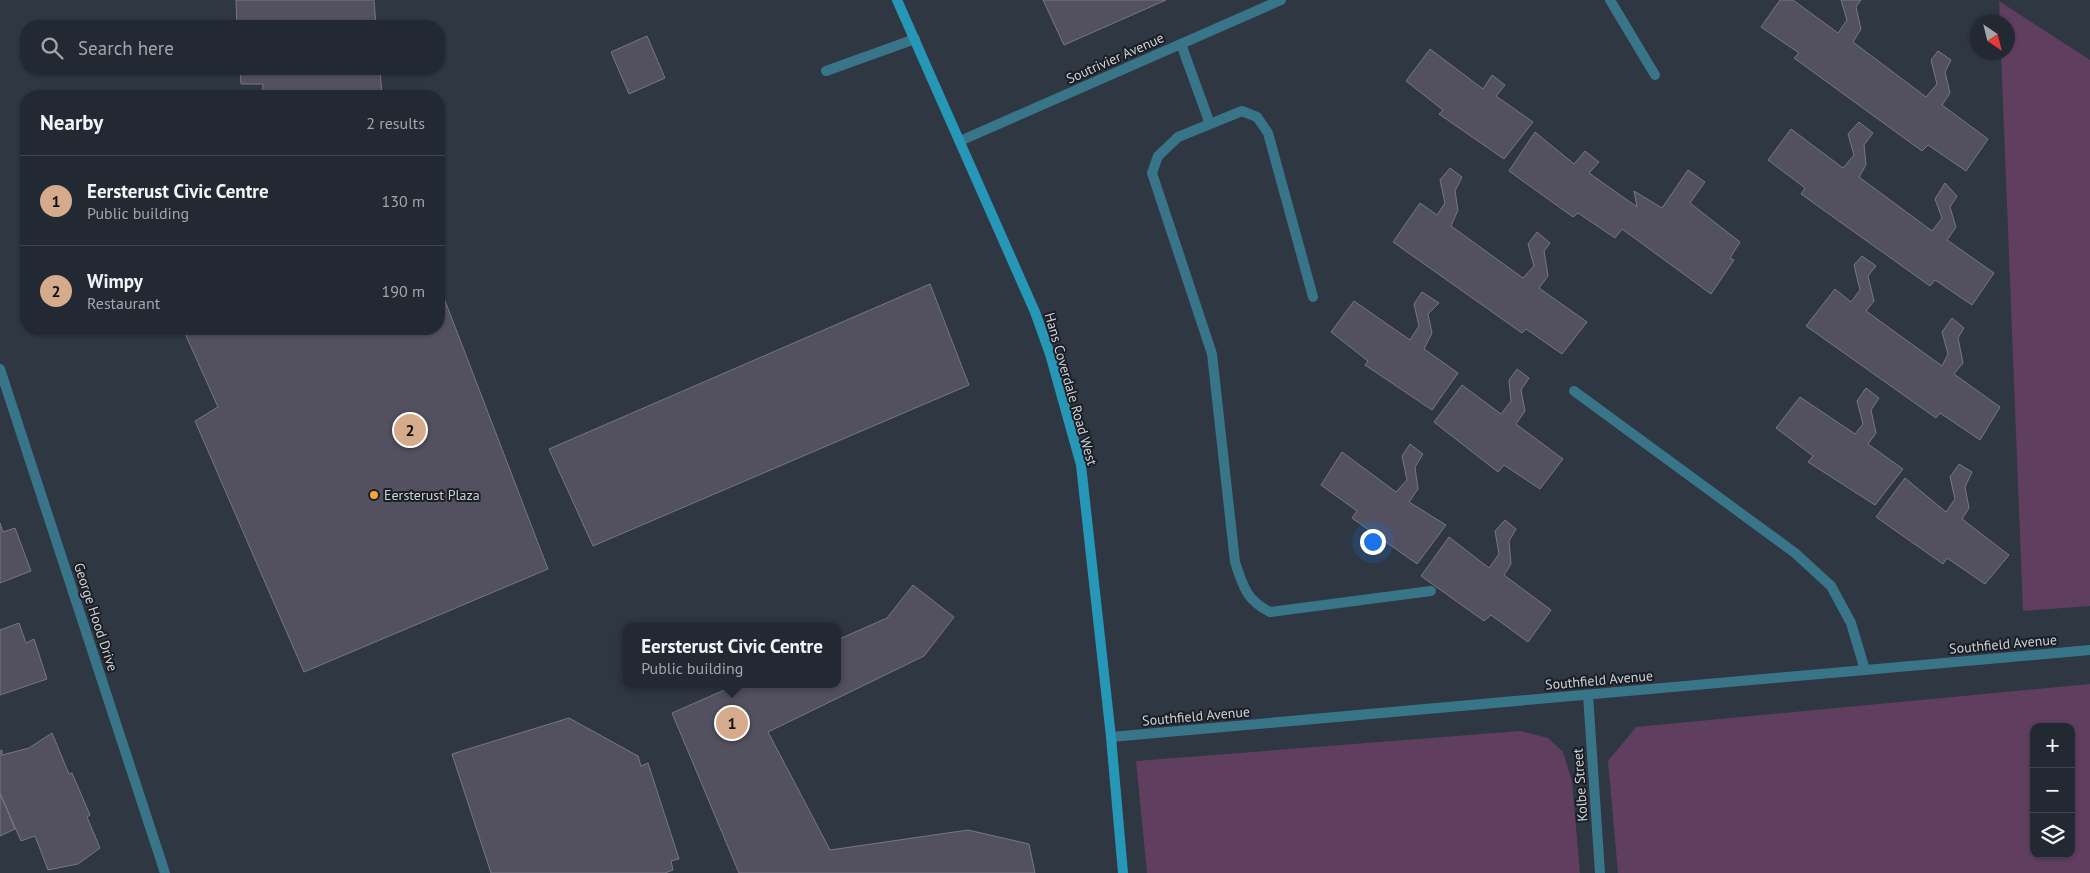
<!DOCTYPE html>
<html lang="en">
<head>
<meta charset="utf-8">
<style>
  body { margin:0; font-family:"PT Sans",sans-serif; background:#2b313a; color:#f1f3f6 }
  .controls { position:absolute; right:15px; bottom:15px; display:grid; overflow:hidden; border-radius:10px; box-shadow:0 1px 4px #0004 }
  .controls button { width:45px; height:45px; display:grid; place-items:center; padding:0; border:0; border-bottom:1px solid #40454d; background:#232932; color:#f1f3f6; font:25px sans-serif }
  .compass { position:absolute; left:1970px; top:15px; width:45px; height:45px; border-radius:50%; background:#232932; box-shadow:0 1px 4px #0004; rotate:145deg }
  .you { position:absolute; left:1372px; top:541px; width:18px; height:18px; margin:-12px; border:4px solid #fff; border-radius:50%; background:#1a73e8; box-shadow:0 0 0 8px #1a73e833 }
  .badge { display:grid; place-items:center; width:32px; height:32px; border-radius:50%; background:#d6ab8b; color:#111; font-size:16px; font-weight:700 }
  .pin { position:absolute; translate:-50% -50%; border:2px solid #fff; box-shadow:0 1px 5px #0006 }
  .popup { position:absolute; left:623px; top:623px; width:218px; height:65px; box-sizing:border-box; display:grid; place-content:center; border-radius:10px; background:#232932; filter:drop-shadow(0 1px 4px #0005); font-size:16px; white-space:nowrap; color:#a3a6ac }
  .popup b { font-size:19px; color:#f1f3f6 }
  .popup::after { content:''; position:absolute; left:50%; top:100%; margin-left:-10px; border:10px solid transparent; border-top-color:#232932 }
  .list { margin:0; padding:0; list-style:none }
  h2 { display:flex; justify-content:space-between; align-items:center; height:65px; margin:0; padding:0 20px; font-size:21px }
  h2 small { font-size:16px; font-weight:400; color:#a3a6ac }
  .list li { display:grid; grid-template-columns:32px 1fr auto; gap:15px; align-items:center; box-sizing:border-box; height:90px; padding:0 20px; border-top:1px solid #40454d }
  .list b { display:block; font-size:19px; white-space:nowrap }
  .list p { margin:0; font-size:16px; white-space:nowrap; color:#a3a6ac }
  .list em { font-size:16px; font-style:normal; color:#a3a6ac }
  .icon { flex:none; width:28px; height:28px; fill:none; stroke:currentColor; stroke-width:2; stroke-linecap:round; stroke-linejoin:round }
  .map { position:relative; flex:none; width:2090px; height:873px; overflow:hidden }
  .search { position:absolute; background:#232932; box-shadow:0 1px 4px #0004; left:20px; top:20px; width:425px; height:55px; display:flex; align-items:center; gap:12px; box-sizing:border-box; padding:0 18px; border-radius:20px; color:#a3a6ac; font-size:19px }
  .panel { position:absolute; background:#232932; box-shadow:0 1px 4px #0004; left:20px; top:90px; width:425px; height:245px; border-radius:20px }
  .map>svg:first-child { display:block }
  .green { fill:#5f3e60; fill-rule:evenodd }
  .building { fill:#53515f; stroke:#787685 }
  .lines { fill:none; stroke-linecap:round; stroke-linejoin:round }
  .lane { stroke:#387589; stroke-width:10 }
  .street { stroke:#387589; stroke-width:10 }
  .secondary { stroke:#2797b7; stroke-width:10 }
  .poi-dot { fill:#f2a541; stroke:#1b1e24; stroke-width:2 }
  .labels { text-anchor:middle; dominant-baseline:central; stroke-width:4; stroke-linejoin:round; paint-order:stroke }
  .street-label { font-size:14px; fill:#ccd2d9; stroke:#1b1e24 }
  .poi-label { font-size:14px; fill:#ccd2d9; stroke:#1b1e24; text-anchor:start }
</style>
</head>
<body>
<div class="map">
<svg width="2090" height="873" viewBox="0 0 2090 873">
  <rect width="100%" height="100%" fill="#2f3743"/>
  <path class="green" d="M1999,1L2090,60V606L2023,611L2001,53L2008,52V22H2000Z
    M2090,684V873H1618L1608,761L1636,727ZM2034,727H2071V854H2034Z
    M1520,731L1548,738L1563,752L1572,781L1580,873H1147L1136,761Z"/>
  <path class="building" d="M236,0H374L376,26H237Z
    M1043,0H1166L1064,45Z
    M1780,0H1793L1838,33L1847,20L1841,0H1861L1856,7L1861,29L1853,42L1926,97L1937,84L1931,60L1938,51L1951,60L1945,72L1950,93L1942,105L1988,139L1966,171L1928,145L1922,151L1794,58L1799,53L1761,27Z
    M647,36L665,78L629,94L611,52Z
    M1430,49L1483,89L1492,75L1505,85L1496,96L1533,122L1504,159L1439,114L1443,110L1406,81Z
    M240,69H380L382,96H262L263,84H241Z
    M1859,122L1873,133L1864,145L1866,165L1859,177L1932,231L1942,218L1935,199L1945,183L1957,196L1950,207L1956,227L1947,240L1994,273L1972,305L1935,280L1930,286L1801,194L1805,188L1768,160L1791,129L1843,168L1854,155L1848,134Z
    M1535,132L1574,164L1585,151L1599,162L1589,173L1637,207L1634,191L1662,208L1688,170L1705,182L1690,203L1740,242L1730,258L1734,260L1711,294L1622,229L1615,238L1578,213L1573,217L1509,171Z
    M1450,168L1462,177L1455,191L1458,210L1451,226L1523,278L1534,266L1528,244L1537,232L1550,243L1544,251L1548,276L1539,288L1587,322L1562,354L1526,329L1522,333L1393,242L1420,203L1437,215L1445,203L1440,180Z
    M1862,256L1876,266L1868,276L1874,301L1866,311L1942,366L1948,354L1942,332L1952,318L1964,328L1958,338L1963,363L1954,374L2000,407L1980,440L1940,413L1936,418L1806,326L1835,289L1851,302L1860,290L1854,265Z
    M930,284L969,385L593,546L549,449Z
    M439,285L548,569L304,672L195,421L218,407L183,329H439Z
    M1422,292L1439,303L1428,314L1432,333L1424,349L1458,373L1432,410L1365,365L1368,361L1331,332L1354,301L1410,340L1419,326L1414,304Z
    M1517,369L1529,378L1521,390L1525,411L1516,424L1563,459L1540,489L1504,465L1498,472L1434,422L1462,385L1501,414L1511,401L1509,380Z
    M1866,388L1879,398L1871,410L1876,433L1868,444L1903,469L1875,505L1808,462L1813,456L1776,428L1800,397L1855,434L1863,424L1857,401Z
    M1410,444L1423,454L1415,467L1418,489L1409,502L1446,525L1417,564L1352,518L1357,511L1321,485L1342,452L1396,492L1407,480L1402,456Z
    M1959,464L1972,472L1965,487L1969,508L1962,519L2009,555L1985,584L1947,558L1943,564L1876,517L1905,478L1946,512L1955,499L1950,477Z
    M1505,520L1516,529L1509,541L1511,564L1504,575L1551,610L1528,642L1491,615L1484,621L1421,576L1449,537L1489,568L1499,554L1495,531Z
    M0,523L3,532L15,528L31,571L0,583Z
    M913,585L954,617L924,656L768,732L830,850L968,830L1029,844L1035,873H739L672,713L738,684H837V640L887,618Z
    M19,623L26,643L34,639L47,679L0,695V630Z
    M569,718L638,756L641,766L648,763L679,859L671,861L673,870L665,873H491L452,754Z
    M52,733L69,774L72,773L90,815L87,817L100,848L78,864L48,870L35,836L21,841L0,793V751L2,750V755L29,748Z
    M0,793L15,829L0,836Z"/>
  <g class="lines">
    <path class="lane" d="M1610,0L1655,75
      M1181,44L1210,124
      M826,71L915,39
      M1313,297L1268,133L1257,117L1242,111L1178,137L1158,156L1152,173L1212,354L1235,562C1243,586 1246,600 1270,612L1431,591
      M1574,391L1795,553L1831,586L1851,623L1865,670"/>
    <path class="street" d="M960,141L1281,0
      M0,369L165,873
      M1588,695L1600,873
      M1111,737L2090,650"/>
    <path class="secondary" d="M897,0L1035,312L1050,354L1081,465L1111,737L1123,873"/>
  </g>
  <circle class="poi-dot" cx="374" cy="495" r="5"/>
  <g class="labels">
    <g class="street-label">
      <text transform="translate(1115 58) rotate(-24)">Soutrivier Avenue</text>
      <text transform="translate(1071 389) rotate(74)">Hans Coverdale Road West</text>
      <text transform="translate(96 617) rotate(72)">George Hood Drive</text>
      <text transform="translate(2003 644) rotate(-5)">Southfield Avenue</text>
      <text transform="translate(1599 680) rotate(-5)">Southfield Avenue</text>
      <text transform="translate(1196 716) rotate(-5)">Southfield Avenue</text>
      <text transform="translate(1580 785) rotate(-94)">Kolbe Street</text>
    </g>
    <g class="poi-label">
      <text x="384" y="495">Eersterust Plaza</text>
    </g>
  </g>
</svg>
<div class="controls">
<button>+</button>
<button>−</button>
<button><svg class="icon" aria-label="layers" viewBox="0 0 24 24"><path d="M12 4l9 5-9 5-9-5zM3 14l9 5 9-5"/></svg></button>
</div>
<svg class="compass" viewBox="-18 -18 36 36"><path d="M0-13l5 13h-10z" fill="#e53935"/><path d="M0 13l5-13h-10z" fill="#a3a6ac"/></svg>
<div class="you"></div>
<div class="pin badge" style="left:732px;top:723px">1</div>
<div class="popup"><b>Eersterust Civic Centre</b>Public building</div>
<div class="pin badge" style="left:410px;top:430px">2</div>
<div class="search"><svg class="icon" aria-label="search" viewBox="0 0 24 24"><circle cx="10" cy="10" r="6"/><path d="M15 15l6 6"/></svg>Search here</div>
<section class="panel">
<h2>Nearby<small>2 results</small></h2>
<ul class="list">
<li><span class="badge">1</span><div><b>Eersterust Civic Centre</b><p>Public building</p></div><em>130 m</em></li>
<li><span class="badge">2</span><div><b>Wimpy</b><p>Restaurant</p></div><em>190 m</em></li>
</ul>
</section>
</div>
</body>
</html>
